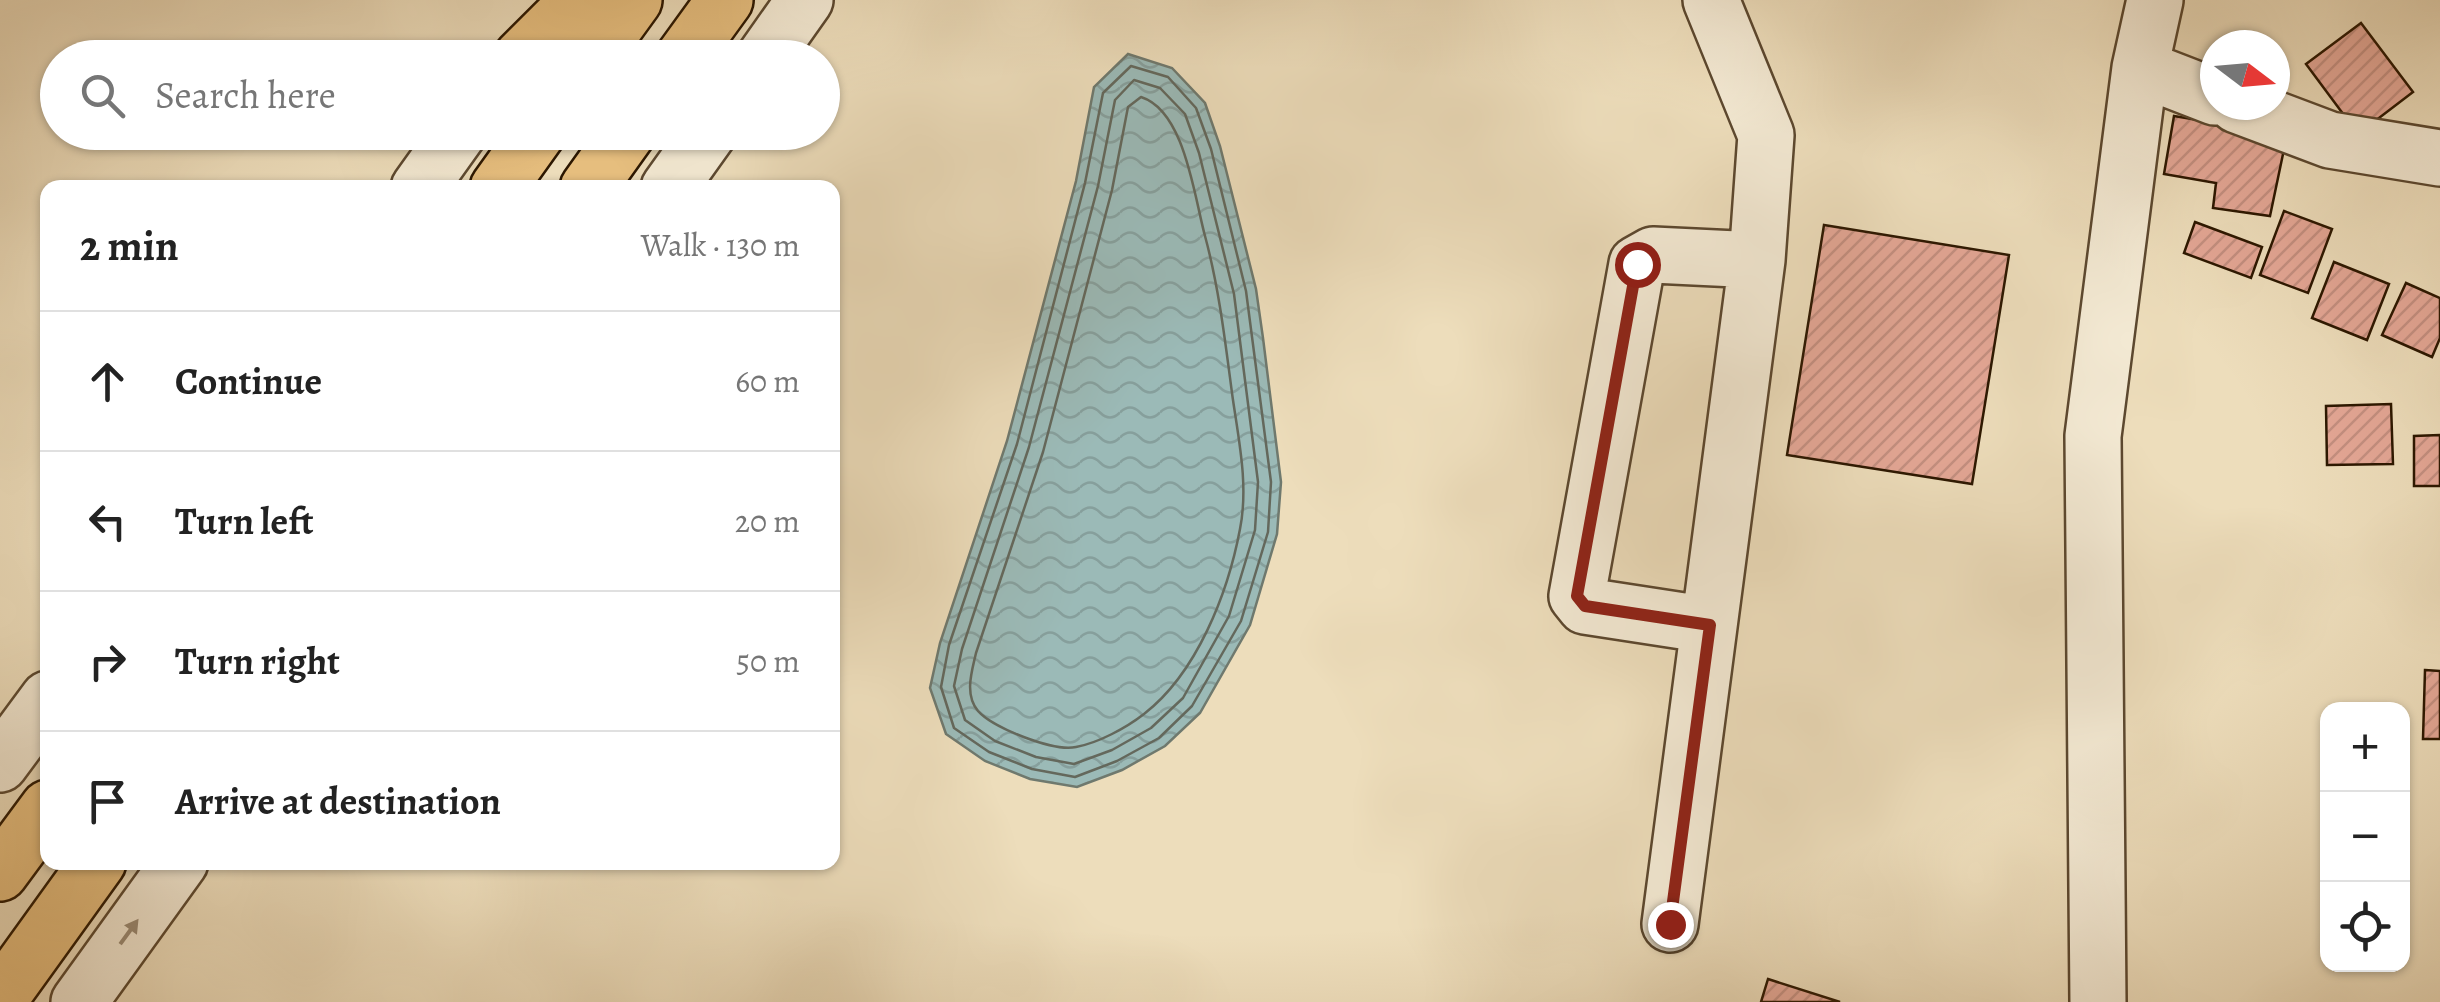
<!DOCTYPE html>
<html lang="en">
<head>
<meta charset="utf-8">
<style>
  body { margin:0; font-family:Alegreya,serif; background:#f6f6f6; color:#222 }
  .controls { position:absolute; right:30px; bottom:30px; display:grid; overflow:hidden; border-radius:20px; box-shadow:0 2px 8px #0004 }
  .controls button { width:90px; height:90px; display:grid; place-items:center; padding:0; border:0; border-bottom:2px solid #e0e0e0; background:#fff; color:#222; font:50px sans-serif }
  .compass { position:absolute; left:2200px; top:30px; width:90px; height:90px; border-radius:50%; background:#fff; box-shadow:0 2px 8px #0004; rotate:106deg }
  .stop { position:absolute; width:30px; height:30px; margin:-22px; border:8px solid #8f2418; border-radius:50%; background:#fff }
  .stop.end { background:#8f2418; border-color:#fff; box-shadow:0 2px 10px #0008 }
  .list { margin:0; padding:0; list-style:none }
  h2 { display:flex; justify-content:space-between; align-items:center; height:130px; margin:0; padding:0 40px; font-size:42px }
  h2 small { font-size:32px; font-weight:400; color:#767676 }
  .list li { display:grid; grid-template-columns:65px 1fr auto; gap:30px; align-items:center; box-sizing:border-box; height:140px; padding:0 40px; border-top:2px solid #e0e0e0 }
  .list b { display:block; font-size:38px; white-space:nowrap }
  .list em { font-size:32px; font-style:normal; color:#767676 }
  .icon { flex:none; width:55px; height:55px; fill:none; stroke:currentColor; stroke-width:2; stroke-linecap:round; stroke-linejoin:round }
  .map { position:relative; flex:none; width:2440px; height:1002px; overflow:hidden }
  .search { position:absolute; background:#fff; box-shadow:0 2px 8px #0004; left:40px; top:40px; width:800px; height:110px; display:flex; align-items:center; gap:25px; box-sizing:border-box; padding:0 35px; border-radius:55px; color:#767676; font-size:38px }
  .panel { position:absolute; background:#fff; box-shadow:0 2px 8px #0004; left:40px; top:180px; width:800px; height:690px; border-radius:20px }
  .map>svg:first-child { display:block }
  .water { fill:url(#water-waves); stroke:#6f796e; stroke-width:2.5 }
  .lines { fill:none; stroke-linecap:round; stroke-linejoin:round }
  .shore { stroke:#64685c; stroke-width:2.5 }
  .building { fill:url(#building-hatch); stroke:#2c1700; stroke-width:2.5 }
  .minor-casing { stroke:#5c482f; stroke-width:60 }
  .highway-casing { stroke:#2c1700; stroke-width:60 }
  .minor { stroke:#f3e9d3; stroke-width:55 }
  .highway { stroke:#e6be7e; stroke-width:55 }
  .oneway { fill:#998a74 }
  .route { stroke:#8f2418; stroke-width:12 }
</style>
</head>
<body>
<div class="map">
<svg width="2440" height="1002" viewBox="0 0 2440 1002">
  <defs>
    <pattern id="water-waves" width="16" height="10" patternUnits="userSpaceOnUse" patternTransform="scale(2.5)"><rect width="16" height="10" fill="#9bbab7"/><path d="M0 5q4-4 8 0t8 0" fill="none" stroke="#869f9c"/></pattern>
    <pattern id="building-hatch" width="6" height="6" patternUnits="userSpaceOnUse" patternTransform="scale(2.5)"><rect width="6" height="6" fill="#e4a796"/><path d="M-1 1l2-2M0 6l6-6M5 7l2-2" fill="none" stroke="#c48f80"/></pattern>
  </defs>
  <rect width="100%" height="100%" fill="#edddbb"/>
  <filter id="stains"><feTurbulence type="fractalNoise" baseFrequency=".002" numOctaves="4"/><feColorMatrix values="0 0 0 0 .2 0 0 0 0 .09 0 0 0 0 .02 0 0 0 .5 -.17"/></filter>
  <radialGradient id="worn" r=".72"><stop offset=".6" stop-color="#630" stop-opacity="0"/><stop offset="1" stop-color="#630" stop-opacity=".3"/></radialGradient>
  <path class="water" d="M1128,54L1172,68L1205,103L1220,146L1256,289L1263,338L1281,482L1277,534L1250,625L1200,713L1165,746L1122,770L1077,787L1030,779L985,761L946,734L930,688L940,643L1007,441L1076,181L1094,87Z"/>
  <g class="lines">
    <path class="shore" d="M1131,66L1168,77L1196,108L1211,149L1246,291L1271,482L1268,532L1241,621L1192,706L1159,738L1117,761L1075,777L1032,769L989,752L954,728L941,687L949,645L1017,444L1085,183L1103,93Z
      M1134,80L1160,88L1185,114L1199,153L1234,294L1258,482L1255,530L1229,616L1183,698L1151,728L1112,750L1074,764L1036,757L995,741L965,720L954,686L962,649L1029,447L1098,186L1115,100Z
      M1141,97C1185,111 1194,196 1205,236C1219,288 1225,340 1232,393C1238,437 1249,484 1240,529C1228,593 1197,673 1144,714C1126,728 1098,743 1076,747C1054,752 993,728 978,711C964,694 972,671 976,653L1043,452L1112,190L1128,107Z"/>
  </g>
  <path class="building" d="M2361,23L2413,92L2358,134L2306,64Z
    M2174,116L2287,135L2270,216L2213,208L2216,183L2164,174Z
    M2284,211L2332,229L2308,293L2260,275Z
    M2195,222L2262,247L2251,278L2184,253Z
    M1824,225L2009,255L1972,484L1787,455Z
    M2334,262L2389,284L2367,340L2312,318Z
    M2406,283L2440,298V338L2432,357L2382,335Z
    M2391,404L2393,464L2327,465L2326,406Z
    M2440,435V486H2414V436Z
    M2425,670L2440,671V739H2423Z
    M1768,979L1840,1002H1761Z"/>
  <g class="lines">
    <g class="minor-casing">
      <path id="minor" d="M764,58L805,0
        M2140,68L2215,97
        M2237,105L2330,140L2440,158
        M419,188L459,132
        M669,188L709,132
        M1709,625L1585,606L1577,596L1637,264L1653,255L1757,260
        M0,764L48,699
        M1670,924L1757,260L1766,135L1711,0
        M79,1002L180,862
        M2098,1002L2093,436L2140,68L2155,0"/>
    </g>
    <g class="highway-casing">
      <path id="highway" d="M521,58L579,0
        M592,58L634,0
        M683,58L725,0
        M498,188L538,132
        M588,188L628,132
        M0,873L48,808
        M0,998L98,862"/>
    </g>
    <use href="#minor" class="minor"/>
    <use href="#highway" class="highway"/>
  </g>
  <defs><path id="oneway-solid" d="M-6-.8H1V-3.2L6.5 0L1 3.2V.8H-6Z" transform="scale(2.5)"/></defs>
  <use class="oneway" href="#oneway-solid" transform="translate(129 932) rotate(-54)"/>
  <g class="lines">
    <path class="route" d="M1637,264L1577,596L1585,606L1710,625L1670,924"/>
  </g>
  <rect width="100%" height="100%" filter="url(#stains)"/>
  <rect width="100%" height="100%" fill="url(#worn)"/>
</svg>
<div class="controls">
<button>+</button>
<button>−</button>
<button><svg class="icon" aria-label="locate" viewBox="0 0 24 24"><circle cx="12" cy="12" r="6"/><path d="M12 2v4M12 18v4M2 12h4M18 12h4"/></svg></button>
</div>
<svg class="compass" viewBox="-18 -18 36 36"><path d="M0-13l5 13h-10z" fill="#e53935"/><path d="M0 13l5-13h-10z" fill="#767676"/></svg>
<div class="stop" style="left:1637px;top:264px"></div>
<div class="stop end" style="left:1670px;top:924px"></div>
<div class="search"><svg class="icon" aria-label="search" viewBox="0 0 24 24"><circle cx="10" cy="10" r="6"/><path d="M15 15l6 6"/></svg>Search here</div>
<section class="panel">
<h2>2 min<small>Walk · 130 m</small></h2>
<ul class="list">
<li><svg class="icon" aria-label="ahead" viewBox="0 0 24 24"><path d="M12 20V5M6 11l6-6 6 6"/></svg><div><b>Continue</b></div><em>60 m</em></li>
<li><svg class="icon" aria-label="left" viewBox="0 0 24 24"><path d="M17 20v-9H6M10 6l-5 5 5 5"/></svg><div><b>Turn left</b></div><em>20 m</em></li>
<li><svg class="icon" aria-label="right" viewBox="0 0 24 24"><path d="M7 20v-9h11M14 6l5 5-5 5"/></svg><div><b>Turn right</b></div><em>50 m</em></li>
<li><svg class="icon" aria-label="arrive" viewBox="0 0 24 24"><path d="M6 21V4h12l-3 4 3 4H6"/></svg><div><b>Arrive at destination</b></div></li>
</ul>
</section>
</div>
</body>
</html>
